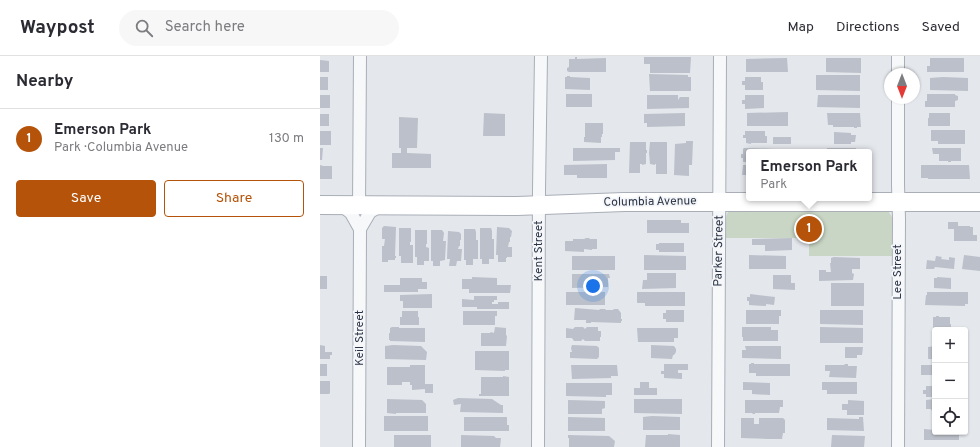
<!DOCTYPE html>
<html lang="en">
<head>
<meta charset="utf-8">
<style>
  body { margin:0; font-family:Overpass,sans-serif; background:#f7f7f7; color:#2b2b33 }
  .controls { position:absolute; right:12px; bottom:12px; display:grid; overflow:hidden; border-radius:4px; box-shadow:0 1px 3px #0004 }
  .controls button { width:36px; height:36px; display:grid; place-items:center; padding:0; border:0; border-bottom:1px solid #e1e1e2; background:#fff; color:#2b2b33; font:20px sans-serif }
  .compass { position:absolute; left:564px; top:12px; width:36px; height:36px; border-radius:50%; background:#fff; box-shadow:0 1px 3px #0004; rotate:180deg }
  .you { position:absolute; left:273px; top:230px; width:14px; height:14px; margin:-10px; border:3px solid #fff; border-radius:50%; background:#1a73e8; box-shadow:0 0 0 6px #1a73e833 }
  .badge { display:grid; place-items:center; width:26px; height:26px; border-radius:50%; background:#b45309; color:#fff; font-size:13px; font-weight:700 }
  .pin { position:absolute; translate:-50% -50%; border:2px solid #fff; box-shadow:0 1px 4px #0006 }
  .popup { position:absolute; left:426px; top:93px; width:126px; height:52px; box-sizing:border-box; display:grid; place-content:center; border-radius:4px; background:#fff; filter:drop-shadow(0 1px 3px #0005); font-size:13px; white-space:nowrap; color:#7c7c81 }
  .popup b { font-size:15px; color:#2b2b33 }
  .popup::after { content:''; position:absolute; left:50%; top:100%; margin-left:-8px; border:8px solid transparent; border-top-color:#fff }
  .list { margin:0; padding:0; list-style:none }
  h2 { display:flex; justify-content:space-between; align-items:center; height:52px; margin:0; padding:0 16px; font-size:17px }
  h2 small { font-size:13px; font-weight:400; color:#7c7c81 }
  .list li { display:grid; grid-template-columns:26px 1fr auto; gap:12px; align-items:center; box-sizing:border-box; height:60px; padding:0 16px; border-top:1px solid #e1e1e2 }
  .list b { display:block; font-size:15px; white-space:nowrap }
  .list p { margin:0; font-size:13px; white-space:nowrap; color:#7c7c81 }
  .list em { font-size:13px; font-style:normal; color:#7c7c81 }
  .actions { display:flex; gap:8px; padding:12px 16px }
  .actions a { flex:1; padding:9px 0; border:1px solid #b45309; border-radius:4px; text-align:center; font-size:14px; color:#b45309 }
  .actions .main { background:#b45309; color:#fff }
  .icon { flex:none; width:22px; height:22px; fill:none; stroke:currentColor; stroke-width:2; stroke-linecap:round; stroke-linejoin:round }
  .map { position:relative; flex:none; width:660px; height:391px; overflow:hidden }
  header { display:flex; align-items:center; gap:24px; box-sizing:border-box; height:56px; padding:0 20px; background:#fff; border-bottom:1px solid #e1e1e2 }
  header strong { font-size:19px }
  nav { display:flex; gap:22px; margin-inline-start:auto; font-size:14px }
  .search { width:280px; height:36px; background:#f7f7f7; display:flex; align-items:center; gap:10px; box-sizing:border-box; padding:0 14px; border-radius:22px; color:#7c7c81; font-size:15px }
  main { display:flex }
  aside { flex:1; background:#fff }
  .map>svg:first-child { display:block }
  .green { fill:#c9d6c5 }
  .building { fill:#bbc0ca }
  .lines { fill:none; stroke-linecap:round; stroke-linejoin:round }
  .street-casing { stroke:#a9aeb7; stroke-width:14 }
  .secondary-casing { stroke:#a9aeb7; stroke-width:20 }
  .street { stroke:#f7f8fa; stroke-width:12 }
  .secondary { stroke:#fff; stroke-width:18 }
  .labels { text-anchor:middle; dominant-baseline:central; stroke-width:3.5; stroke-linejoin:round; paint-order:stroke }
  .street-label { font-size:12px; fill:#2b3445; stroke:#f4f6f9 }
</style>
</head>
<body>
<header>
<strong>Waypost</strong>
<div class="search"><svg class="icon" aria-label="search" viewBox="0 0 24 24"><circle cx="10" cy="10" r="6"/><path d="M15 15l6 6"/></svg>Search here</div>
<nav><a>Map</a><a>Directions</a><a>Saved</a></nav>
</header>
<main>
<aside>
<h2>Nearby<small></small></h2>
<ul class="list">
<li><span class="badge">1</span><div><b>Emerson Park</b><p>Park · Columbia Avenue</p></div><em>130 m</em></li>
</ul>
<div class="actions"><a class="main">Save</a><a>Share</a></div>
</aside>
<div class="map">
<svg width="660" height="391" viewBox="0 0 660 391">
  <rect width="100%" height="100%" fill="#e4e7ec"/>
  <path class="green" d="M409,154L440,156L568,155L572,161V200H489V182H405C406,173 404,162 409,154Z"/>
  <path class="building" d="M255,1H257V3L286,2V16H249L247,15V12L249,11V3H255Z
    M324,1H371L370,17H330V8H324Z
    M467,2L468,16H426V3Z
    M506,2H541V17L506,16Z
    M610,2H644V16H607V10H610Z
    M0,4L9,5V16H0Z
    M329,18L368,19V21H371V35H330Z
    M496,19H540V35L496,34Z
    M247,20H250V21L270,22V34L245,33V21H247Z
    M0,21H8V34H0Z
    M425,21H441V26H443V34H425V29H422V25H425Z
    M623,21L648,22V35L610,34V22Z
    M246,38H272V51H246Z
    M607,38H635V39L638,40V44L635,45V51H605V45H607Z
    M0,39H10V52H0Z
    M327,39H358V44L360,41H369V52L327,53Z
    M425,39H444V52L425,53V48H422V44H425Z
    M498,39H540V52L497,51Z
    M468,56V70H427V57Z
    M164,57L185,58V80H163Z
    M365,57V70L327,71V67H324V58Z
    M507,57H540L541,71H537V72H534V71H513V69H508Z
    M609,57H630V70H608V62H609Z
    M0,58H9V70H0Z
    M79,61L98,62L97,92H87V97L111,98V112H72V97H81V92H79Z
    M265,67H283V78H282V81H281V87L264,86V81H265Z
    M611,74H645V88H618V85H611Z
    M0,75H11V89H0Z
    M425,75H445V80H447V87H431V88L426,87V82H423V79H425Z
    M514,76L531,77V79H536L535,86H531V88H514Z
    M453,81H471V88H453Z
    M366,85H373L372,109H369V120L354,119L355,88L366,87Z
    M310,86H326V94H327V97H326V108L322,109V108H320V117H309Z
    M330,86H347V118H336V108H335V109L330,108L329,97Z
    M0,92H3L2,104H0Z
    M253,92H300V96H295V104L253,105Z
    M424,92L455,93V96H429V106H423V102H421V98H423V93Z
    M507,92H536V93H549V96H507Z
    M612,92H641V105H631V106H628V105H619V98H613Z
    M287,108V122H257V119H244V109Z
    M0,109L3,110H12V123H0Z
    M423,109H429V119H422Z
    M601,109H649L650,123H608V122H601Z
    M327,164H361V167H369V177H327Z
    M628,166H638V170H650V171H653V179H657V185H634V173H628Z
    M64,170L76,171L75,200H76V202H75V204H68V206H62V190H64L65,183H62V172Z
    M177,171L189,172L192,175L191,181H190V186H189L188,191H192V201H187V202H186V206H178V199H176Z
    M79,172H91V186H90V189H93V207H81V200H79Z
    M160,172H171L172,175V183H174V203H169V208H162V203H160Z
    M144,173H155L156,176V184H158V203H153V209H146V204H144Z
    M95,174H107V188H106V191L109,192V205H104V209H97V201H95Z
    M111,174H122L124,177L123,185H126L125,204L120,205V210H113V205H111Z
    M128,175L139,176L141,178V184H140V190H139L138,193H142L141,205H137L136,210H129L130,203H127Z
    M266,182H269L270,183H277V193H272V194L264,193V196L245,195V185H253V183H264Z
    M472,182V194L448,195H445V189H432V183Z
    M339,187H364V196H339V194H336V188H339Z
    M324,199L366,200V214H324Z
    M429,199L466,200V213H429Z
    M644,199L660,201V215L642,213Z
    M252,200H295V214H252Z
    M616,200L622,201L621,203L629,204V201L635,202L634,213L615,211L614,213H606L607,204L615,205Z
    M514,201L540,202V213H532V217L534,218L533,224L499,225V214H506V216H511L510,207H511V202Z
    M327,217H356V232L322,233L323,224H327Z
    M252,218H289L290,222H288V231L252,232Z
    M453,219H471V227H475V234L453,233Z
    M0,220H7V233H0Z
    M152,221L177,222V229H191L190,237H149V233H142V223H152Z
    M617,221L631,222V233L614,232V222H617Z
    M80,222H102V226H107V233H98V236H64V229H80Z
    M511,227H544V250H511Z
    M246,236H285V249H246Z
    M317,236H365V250H325V247H317Z
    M607,236H648V248H645V250L605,249L606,239H607Z
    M112,238V252H83V245H80V239Z
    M430,238L455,241L454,249L446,248V250L429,249V245H427V241H430Z
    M154,240H177V244H174V246H172V248H178V246H189V253H157V251H142V243L154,244Z
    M255,252L279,254L280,253H285L286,254H293L294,253H298L301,257V263H302V265H301V267L271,266V267H266V264H254Z
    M346,254H364V266H346V263H343V257H346Z
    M426,254H461V260H459V268H426Z
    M500,254H543V269L500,268Z
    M82,255H98V261H99V269H80V261H82Z
    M143,255H177V260H175V269H143Z
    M616,260H619V261H630V268H631V271H630V274H615V283H613V261H616Z
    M72,271H79V272H105V286L70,285V284H69V277H70V272Z
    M175,271L186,272V279L187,280L186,290H161V277H170L171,276L174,277Z
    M255,271H263L265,273L267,271H278V275H281V281H280V285H265L263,283L261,285H254L252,282H246V272L253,273Z
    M422,271H451V274H458V285H423V281H422Z
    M500,271L543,272V287H500Z
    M317,272H358V282H354V286H318Z
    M0,289L5,290V296H12V299H10V303H0Z
    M73,289L101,290L107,296L106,304L65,303V290Z
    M252,289L277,290L279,292V301L277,303L251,302H250V296H252L251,292Z
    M331,289L354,290L356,293V296L354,299H353L352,303L331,302Z
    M425,290H461V303L422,302V294H426Z
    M615,290V303H608V291Z
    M525,291H543L542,299H537V302H525Z
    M155,295H189V314H185V315L155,314Z
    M431,307H434V308H470V320H436V317H429V308H431Z
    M0,308H7V320H0Z
    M344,308H368V314H358V317H362V323L344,322V318H341V315H344Z
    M525,308H528V310H537L536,322L509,321L510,315H505V309H524Z
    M90,309H105V328H113V337H105V333L92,334V329H90V326H82V329H67V311H90Z
    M251,309H297L298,320H291V322L252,323Z
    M601,309H615V322H612V319H601Z
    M645,310H648V321H645Z
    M183,320L189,321V340H159V338H161V321H183Z
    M0,325H10V337L9,338H0Z
    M320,326H329V332H337V339H314V332H320Z
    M423,326L450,327V339L432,338V334H423Z
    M502,326H537V338H507V334H502Z
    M246,327H292V339H286V341L246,340Z
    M606,330H615V341H606V338H603V334H606Z
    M138,342L172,343L181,349H183V357L140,356L141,348L134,349L133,344Z
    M67,343L102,344L106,348V357H76V358L67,357Z
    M314,343H362V358L314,357Z
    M615,343V355H612L611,353H606V344Z
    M248,344L285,345V352L282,353V358H248Z
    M425,344H463V351H460L459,357H435V358H432L433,357H425Z
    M528,344L544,345V359H527V354H522V348H528Z
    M64,360H108V375H64Z
    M332,360L360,361V374H323V361Z
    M144,361H187V369H189V375H144Z
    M248,361L285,362V375H248Z
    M539,361H543L544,375L507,374V362L539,363Z
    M421,362H434V368H439V362H463L465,364V377H463L462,383H448L421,382Z
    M604,373L615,374V377L635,376V377H639V384H604Z
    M348,378L360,379V391H325L326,379H348Z
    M74,379H111V391H74Z
    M141,379L174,380L176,382H181L180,391H141Z
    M248,379L289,380L295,385L294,391H249V382H248Z
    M512,379L545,380L544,391H511Z"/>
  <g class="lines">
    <g class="street-casing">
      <path id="street" d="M578,18V0
        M21,149L31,157L40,173
        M39,150L40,0
        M39,391L40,173L50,156L60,150
        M218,391L219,134L221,0
        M398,391L400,0
        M578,391L579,163L578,129V42"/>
    </g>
    <g class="secondary-casing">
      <path id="secondary" d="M0,149L197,150L304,146H660"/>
    </g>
    <use href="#street" class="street"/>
    <use href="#secondary" class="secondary"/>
  </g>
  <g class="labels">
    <g class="street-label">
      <text transform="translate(330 146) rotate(-1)">Columbia Avenue</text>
      <text transform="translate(219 195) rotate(-90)">Kent Street</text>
      <text transform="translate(399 195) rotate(-89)">Parker Street</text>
      <text transform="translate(578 216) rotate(-90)">Lee Street</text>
      <text transform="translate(40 282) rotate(-90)">Keil Street</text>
    </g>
  </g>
</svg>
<div class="controls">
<button>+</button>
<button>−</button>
<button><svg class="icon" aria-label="locate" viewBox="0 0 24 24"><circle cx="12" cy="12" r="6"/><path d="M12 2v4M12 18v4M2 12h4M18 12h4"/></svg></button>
</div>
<svg class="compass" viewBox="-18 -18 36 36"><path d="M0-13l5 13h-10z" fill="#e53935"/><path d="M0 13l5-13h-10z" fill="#7c7c81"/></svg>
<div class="you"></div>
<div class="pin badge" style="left:489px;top:173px">1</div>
<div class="popup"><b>Emerson Park</b>Park</div>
</div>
</main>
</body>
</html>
